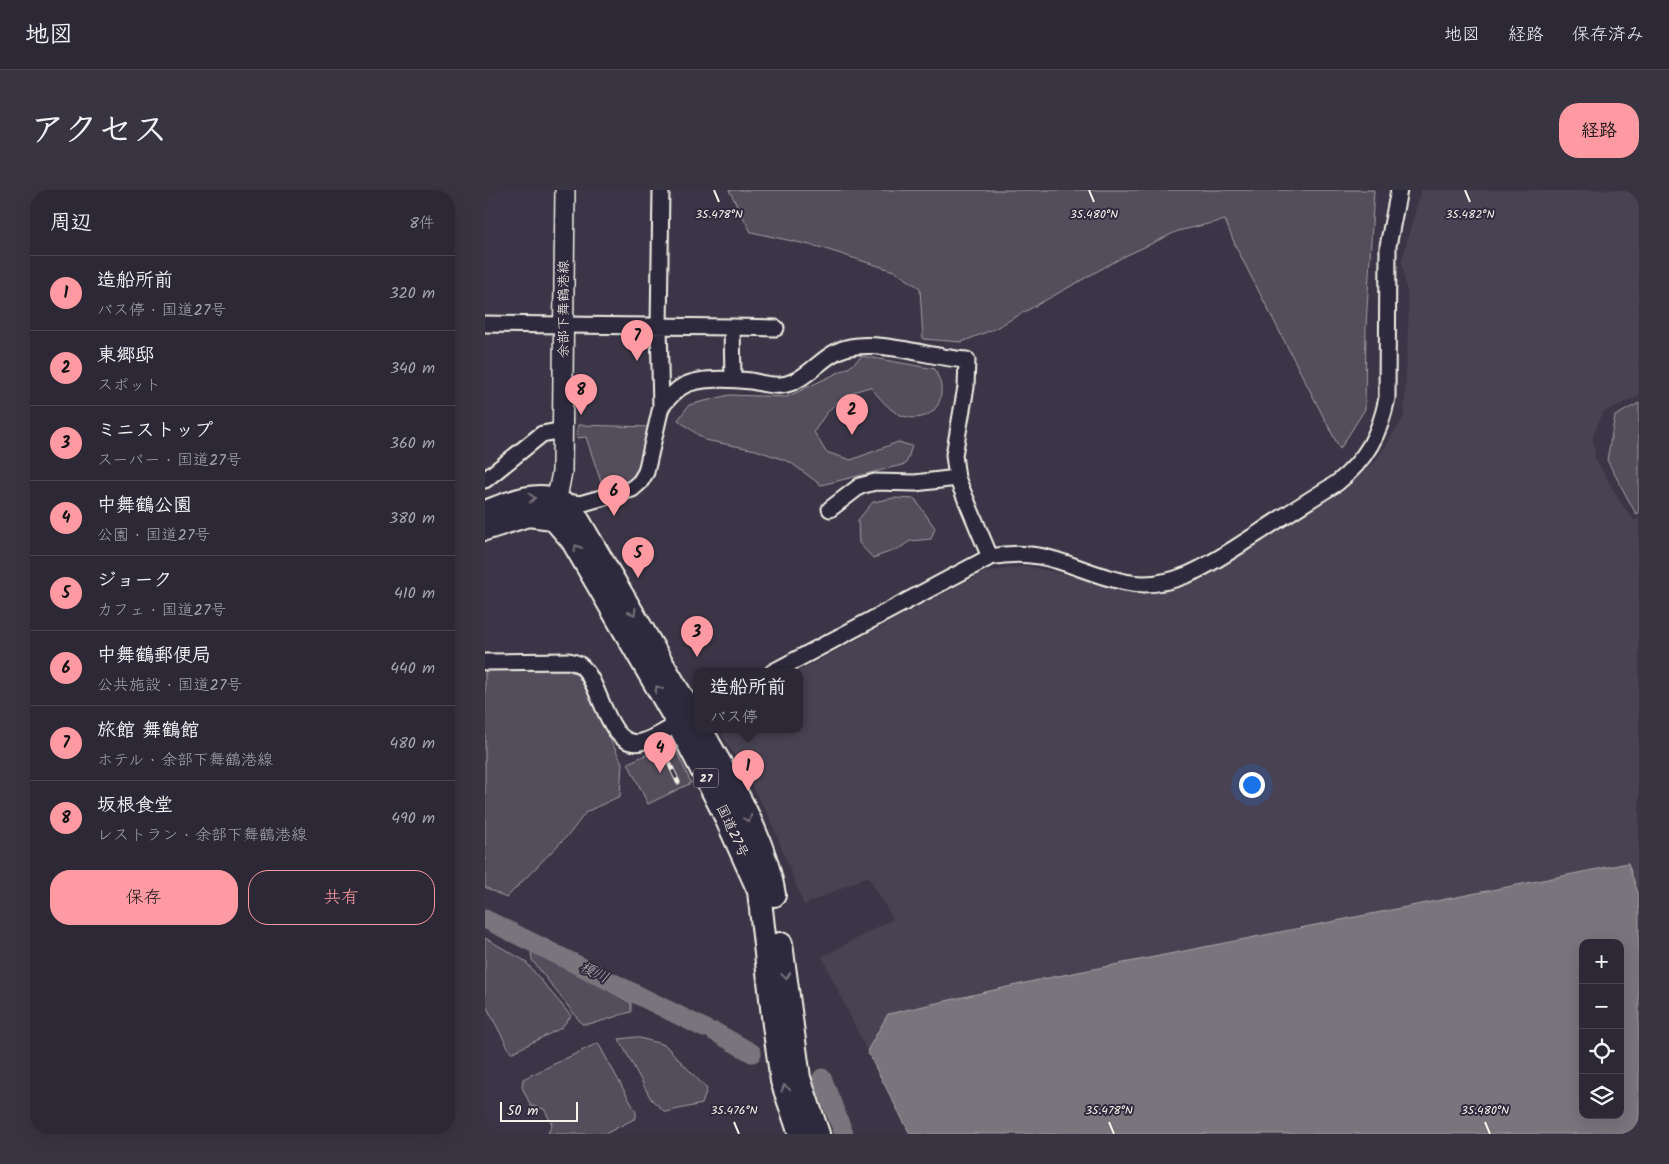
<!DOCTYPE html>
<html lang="ja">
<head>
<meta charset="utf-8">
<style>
  body { margin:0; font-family:Kalam,"Klee One",sans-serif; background:#383441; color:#f1f3f6 }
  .controls { position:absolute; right:15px; bottom:15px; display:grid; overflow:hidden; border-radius:10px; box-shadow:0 5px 20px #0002 }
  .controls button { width:45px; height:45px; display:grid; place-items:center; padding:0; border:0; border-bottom:1px solid #484450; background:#2c2835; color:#f1f3f6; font:25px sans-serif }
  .scale { position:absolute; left:15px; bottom:12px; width:78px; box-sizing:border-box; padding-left:5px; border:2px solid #f4f1e8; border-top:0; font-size:14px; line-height:18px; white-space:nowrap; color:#f4f1e8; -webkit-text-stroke:4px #2f2a3d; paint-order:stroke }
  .you { position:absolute; left:766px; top:594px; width:18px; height:18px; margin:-12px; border:4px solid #fff; border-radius:50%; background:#1a73e8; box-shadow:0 0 0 8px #1a73e833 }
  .badge { display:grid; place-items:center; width:32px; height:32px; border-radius:50%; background:#ff9aa2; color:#111; font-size:16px; font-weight:700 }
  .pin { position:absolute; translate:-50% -41px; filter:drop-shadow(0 1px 2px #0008) }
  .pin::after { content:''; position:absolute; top:26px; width:18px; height:15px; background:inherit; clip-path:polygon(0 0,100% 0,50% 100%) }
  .popup { position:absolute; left:208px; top:478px; width:110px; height:65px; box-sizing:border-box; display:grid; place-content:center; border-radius:10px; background:#2c2835; filter:drop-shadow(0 1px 4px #0005); font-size:16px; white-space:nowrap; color:#a6a6ad }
  .popup b { font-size:19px; color:#f1f3f6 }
  .popup::after { content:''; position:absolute; left:50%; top:100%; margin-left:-10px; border:10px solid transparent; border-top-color:#2c2835 }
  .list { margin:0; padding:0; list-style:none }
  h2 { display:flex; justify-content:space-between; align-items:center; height:65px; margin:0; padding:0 20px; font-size:21px }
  h2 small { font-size:16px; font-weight:400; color:#a6a6ad }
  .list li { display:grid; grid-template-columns:32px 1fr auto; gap:15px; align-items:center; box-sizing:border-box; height:75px; padding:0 20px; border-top:1px solid #484450 }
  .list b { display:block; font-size:19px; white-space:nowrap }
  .list p { margin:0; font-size:16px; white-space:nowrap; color:#a6a6ad }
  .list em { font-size:16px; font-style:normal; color:#a6a6ad }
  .actions { display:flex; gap:10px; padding:15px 20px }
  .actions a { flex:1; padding:11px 0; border:1px solid #ff9aa2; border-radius:20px; text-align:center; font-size:18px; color:#ff9aa2 }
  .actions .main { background:#ff9aa2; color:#111 }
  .icon { flex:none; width:28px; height:28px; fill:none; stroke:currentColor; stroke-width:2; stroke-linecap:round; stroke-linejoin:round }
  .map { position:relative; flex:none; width:1154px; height:944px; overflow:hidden; border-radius:20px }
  header { display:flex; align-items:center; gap:30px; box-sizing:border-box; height:70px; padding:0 25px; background:#2c2835; border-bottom:1px solid #484450 }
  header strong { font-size:24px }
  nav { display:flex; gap:28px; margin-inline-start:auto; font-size:18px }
  .intro { display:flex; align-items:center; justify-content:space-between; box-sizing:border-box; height:120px; padding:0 30px }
  h1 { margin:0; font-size:35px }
  .button { padding:12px 22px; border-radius:20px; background:#ff9aa2; color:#111; font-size:18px; font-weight:700 }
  main { display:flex; gap:30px; padding:0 30px }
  aside { flex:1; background:#2c2835; border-radius:20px; box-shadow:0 5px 20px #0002 }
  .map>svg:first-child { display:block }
  .built { fill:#484352 }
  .green { fill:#534e5c; stroke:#a4a0a2 }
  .water { fill:#78747b; stroke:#aaa6a7; fill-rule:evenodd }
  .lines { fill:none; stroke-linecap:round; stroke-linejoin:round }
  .river { stroke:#78747b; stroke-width:19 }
  .minor-casing { stroke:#f4f1e8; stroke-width:19 }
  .major-casing { stroke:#f4f1e8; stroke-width:22 }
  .highway-casing { stroke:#f4f1e8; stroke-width:26 }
  .minor { stroke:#2f2a3d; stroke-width:15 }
  .major { stroke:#2f2a3d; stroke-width:19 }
  .highway { stroke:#2f2a3d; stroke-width:22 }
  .rail-casing { stroke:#f4f1e8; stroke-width:5 }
  .rail { stroke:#2f2a3d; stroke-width:3; stroke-dasharray:9; stroke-linecap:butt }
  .oneway { stroke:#747079 }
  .ticks { fill:none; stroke:#f4f1e8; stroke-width:2 }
  .labels { text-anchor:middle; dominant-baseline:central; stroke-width:4; stroke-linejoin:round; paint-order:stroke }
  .shield { fill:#2f2a3d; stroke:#b9b5b5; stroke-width:1 }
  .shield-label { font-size:12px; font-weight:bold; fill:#f4f1e8 }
  .street-label { font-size:14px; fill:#f4f1e8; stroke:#2f2a3d }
  .water-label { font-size:15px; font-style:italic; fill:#b6b2b2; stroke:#2f2a3d }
  .ticks-label { font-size:12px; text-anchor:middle; fill:#f4f1e8; stroke:#2f2a3d; stroke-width:4; stroke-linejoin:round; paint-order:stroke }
</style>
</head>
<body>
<header>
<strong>地図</strong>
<nav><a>地図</a><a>経路</a><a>保存済み</a></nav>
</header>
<div class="intro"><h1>アクセス</h1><a class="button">経路</a></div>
<main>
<aside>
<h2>周辺<small>8件</small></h2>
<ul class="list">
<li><span class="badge">1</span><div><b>造船所前</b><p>バス停 · 国道27号</p></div><em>320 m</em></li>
<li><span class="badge">2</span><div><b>東郷邸</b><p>スポット</p></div><em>340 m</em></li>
<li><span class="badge">3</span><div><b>ミニストップ</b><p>スーパー · 国道27号</p></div><em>360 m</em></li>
<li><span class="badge">4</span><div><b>中舞鶴公園</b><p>公園 · 国道27号</p></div><em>380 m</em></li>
<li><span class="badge">5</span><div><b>ジョーク</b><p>カフェ · 国道27号</p></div><em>410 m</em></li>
<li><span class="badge">6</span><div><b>中舞鶴郵便局</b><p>公共施設 · 国道27号</p></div><em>440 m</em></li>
<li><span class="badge">7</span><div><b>旅館 舞鶴館</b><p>ホテル · 余部下舞鶴港線</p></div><em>480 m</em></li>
<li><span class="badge">8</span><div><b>坂根食堂</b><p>レストラン · 余部下舞鶴港線</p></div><em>490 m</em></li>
</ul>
<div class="actions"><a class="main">保存</a><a>共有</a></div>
</aside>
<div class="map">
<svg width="1154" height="944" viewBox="0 0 1154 944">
  <rect width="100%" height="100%" fill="#3b3647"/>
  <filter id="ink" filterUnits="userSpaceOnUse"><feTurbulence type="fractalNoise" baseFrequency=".02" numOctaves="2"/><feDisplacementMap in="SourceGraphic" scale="10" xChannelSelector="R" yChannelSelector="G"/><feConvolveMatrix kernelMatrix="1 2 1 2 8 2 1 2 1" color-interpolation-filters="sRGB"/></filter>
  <g filter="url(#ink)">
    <path class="built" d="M936,0H1154V206L1118,222L1108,245L1110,268L1136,313L1149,330L1154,328V706L1143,673L403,824L382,861L337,767L408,729L383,686L319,715L284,626L236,543L237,540H314V482H312L499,382L541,376L663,403L689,399L728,380L867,291L891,271L919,227L924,119L917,70Z"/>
    <path class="green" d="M244,0H889L881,136L880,219L855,259L751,57L740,30L693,41L636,68L509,139L477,152L438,149L435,98L409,81L334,57L266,42Z
      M377,166L450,179C452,185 456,192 456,198C458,227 428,236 407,220C399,214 392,204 385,197C356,204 344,217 329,242L341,262L366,270L413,252L427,256L421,274L336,295L305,272L271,260L220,250L193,230L204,215L244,205L302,207L365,177Z
      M1154,213V323L1151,324L1122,270L1130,226Z
      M93,235L166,237L153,289L119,301L101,247L92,248Z
      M409,308L430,309L450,338L446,349L425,351L415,358L388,368L374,353L373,330L388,312Z
      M77,479L93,484L137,573L135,606L101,622L86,642L21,708L0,697V480Z
      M178,557L191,560L206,593L163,614L143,573Z
      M0,748L40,771L86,826L76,838L26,863L0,814Z
      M46,761L74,773L146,813V822C132,825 111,835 97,834L47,770Z
      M151,847L180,855L222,899L217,914L180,922L166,909L134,849Z
      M113,853L151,922V928L120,944H63L67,934L59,919L46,916L37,897L38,889Z"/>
    <path class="water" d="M1143,673L1154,706V944H425L382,861L403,824L558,789ZM1098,753H1135V925H1098Z"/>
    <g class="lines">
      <path class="river" d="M0,729L219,838
        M230,842L267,863
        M337,888L359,944"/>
      <g class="minor-casing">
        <path id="minor" d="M0,134L247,137L248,189
          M247,137L291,138
          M176,217C183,209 189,201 198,196C214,187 248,189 266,191C275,193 287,196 296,195C321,193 337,164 361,158C396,149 446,168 482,170L481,197L469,265L472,288L505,367
          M0,290L57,244L78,240
          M75,311L95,314L147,299L155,292L161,282L176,217L174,137L176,0
          M345,319L375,296L390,292L430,293L472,288
          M0,472L84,471C87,472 92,473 95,475C116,490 122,560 156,552C172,548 186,536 201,530
          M288,482L505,367C563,356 588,381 640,392C691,403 735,367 775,342C800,325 826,309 852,293C881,270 895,244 902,208L903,56L914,0"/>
      </g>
      <g class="major-casing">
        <path id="major" d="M69,324L77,282L80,0"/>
      </g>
      <g class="highway-casing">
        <path id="highway" d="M0,322C22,314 49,301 72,310C79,313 86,323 92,328L212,533
          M0,339L43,325L68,328L87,350L193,533L237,619L274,701L289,835L297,891L315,944
          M216,540C245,591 279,645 289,705
          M296,754L314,888L333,944"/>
      </g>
      <use href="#minor" class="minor"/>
      <use href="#major" class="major"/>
      <use href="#highway" class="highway"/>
      <g class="rail-casing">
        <path id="rail" d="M180,564L193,592"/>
      </g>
      <use href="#rail" class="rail"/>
    </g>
    <defs><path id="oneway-chevron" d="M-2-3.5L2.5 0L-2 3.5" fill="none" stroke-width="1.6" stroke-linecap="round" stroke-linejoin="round" transform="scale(1.25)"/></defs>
    <g class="oneway">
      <use href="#oneway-chevron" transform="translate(47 308) rotate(-5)"/>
      <use href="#oneway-chevron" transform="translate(92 358) rotate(-120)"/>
      <use href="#oneway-chevron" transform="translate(148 422) rotate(60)"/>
      <use href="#oneway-chevron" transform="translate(173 499) rotate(-120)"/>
      <use href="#oneway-chevron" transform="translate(263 629) rotate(69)"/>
      <use href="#oneway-chevron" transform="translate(301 786) rotate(82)"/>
      <use href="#oneway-chevron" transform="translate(300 898) rotate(-106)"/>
    </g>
  </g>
  <path class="ticks" d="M229,0L234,12M604,0L609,12M980,0L985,12M249,932L254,944M624,932L629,944M1000,932L1005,944"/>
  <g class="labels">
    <rect class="shield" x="208.5" y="578.5" width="25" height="19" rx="4"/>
    <g class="shield-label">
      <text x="221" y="588">27</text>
    </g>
    <g class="street-label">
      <text transform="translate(79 119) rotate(-90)">余部下舞鶴港線</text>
      <text transform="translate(247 641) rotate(65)">国道27号</text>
    </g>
    <g class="water-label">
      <text transform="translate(109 783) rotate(26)">榎川</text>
    </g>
  </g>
  <g class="ticks-label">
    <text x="234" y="28">35.478°N</text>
    <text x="609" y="28">35.480°N</text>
    <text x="985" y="28">35.482°N</text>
    <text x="249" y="924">35.476°N</text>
    <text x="624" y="924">35.478°N</text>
    <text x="1000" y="924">35.480°N</text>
  </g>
</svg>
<div class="controls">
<button>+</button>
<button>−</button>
<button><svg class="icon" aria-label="locate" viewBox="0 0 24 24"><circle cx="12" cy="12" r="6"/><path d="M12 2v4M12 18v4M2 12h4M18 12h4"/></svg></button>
<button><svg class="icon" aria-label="layers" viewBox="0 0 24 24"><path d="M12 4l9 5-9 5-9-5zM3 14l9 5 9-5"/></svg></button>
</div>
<div class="scale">50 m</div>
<div class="you"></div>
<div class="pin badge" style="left:263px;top:601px">1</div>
<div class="popup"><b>造船所前</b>バス停</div>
<div class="pin badge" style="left:367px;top:245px">2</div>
<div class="pin badge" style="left:212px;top:467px">3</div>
<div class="pin badge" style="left:175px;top:583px">4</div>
<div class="pin badge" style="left:153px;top:388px">5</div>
<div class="pin badge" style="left:129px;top:326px">6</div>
<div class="pin badge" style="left:152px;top:171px">7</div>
<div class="pin badge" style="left:96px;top:225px">8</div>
</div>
</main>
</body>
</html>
